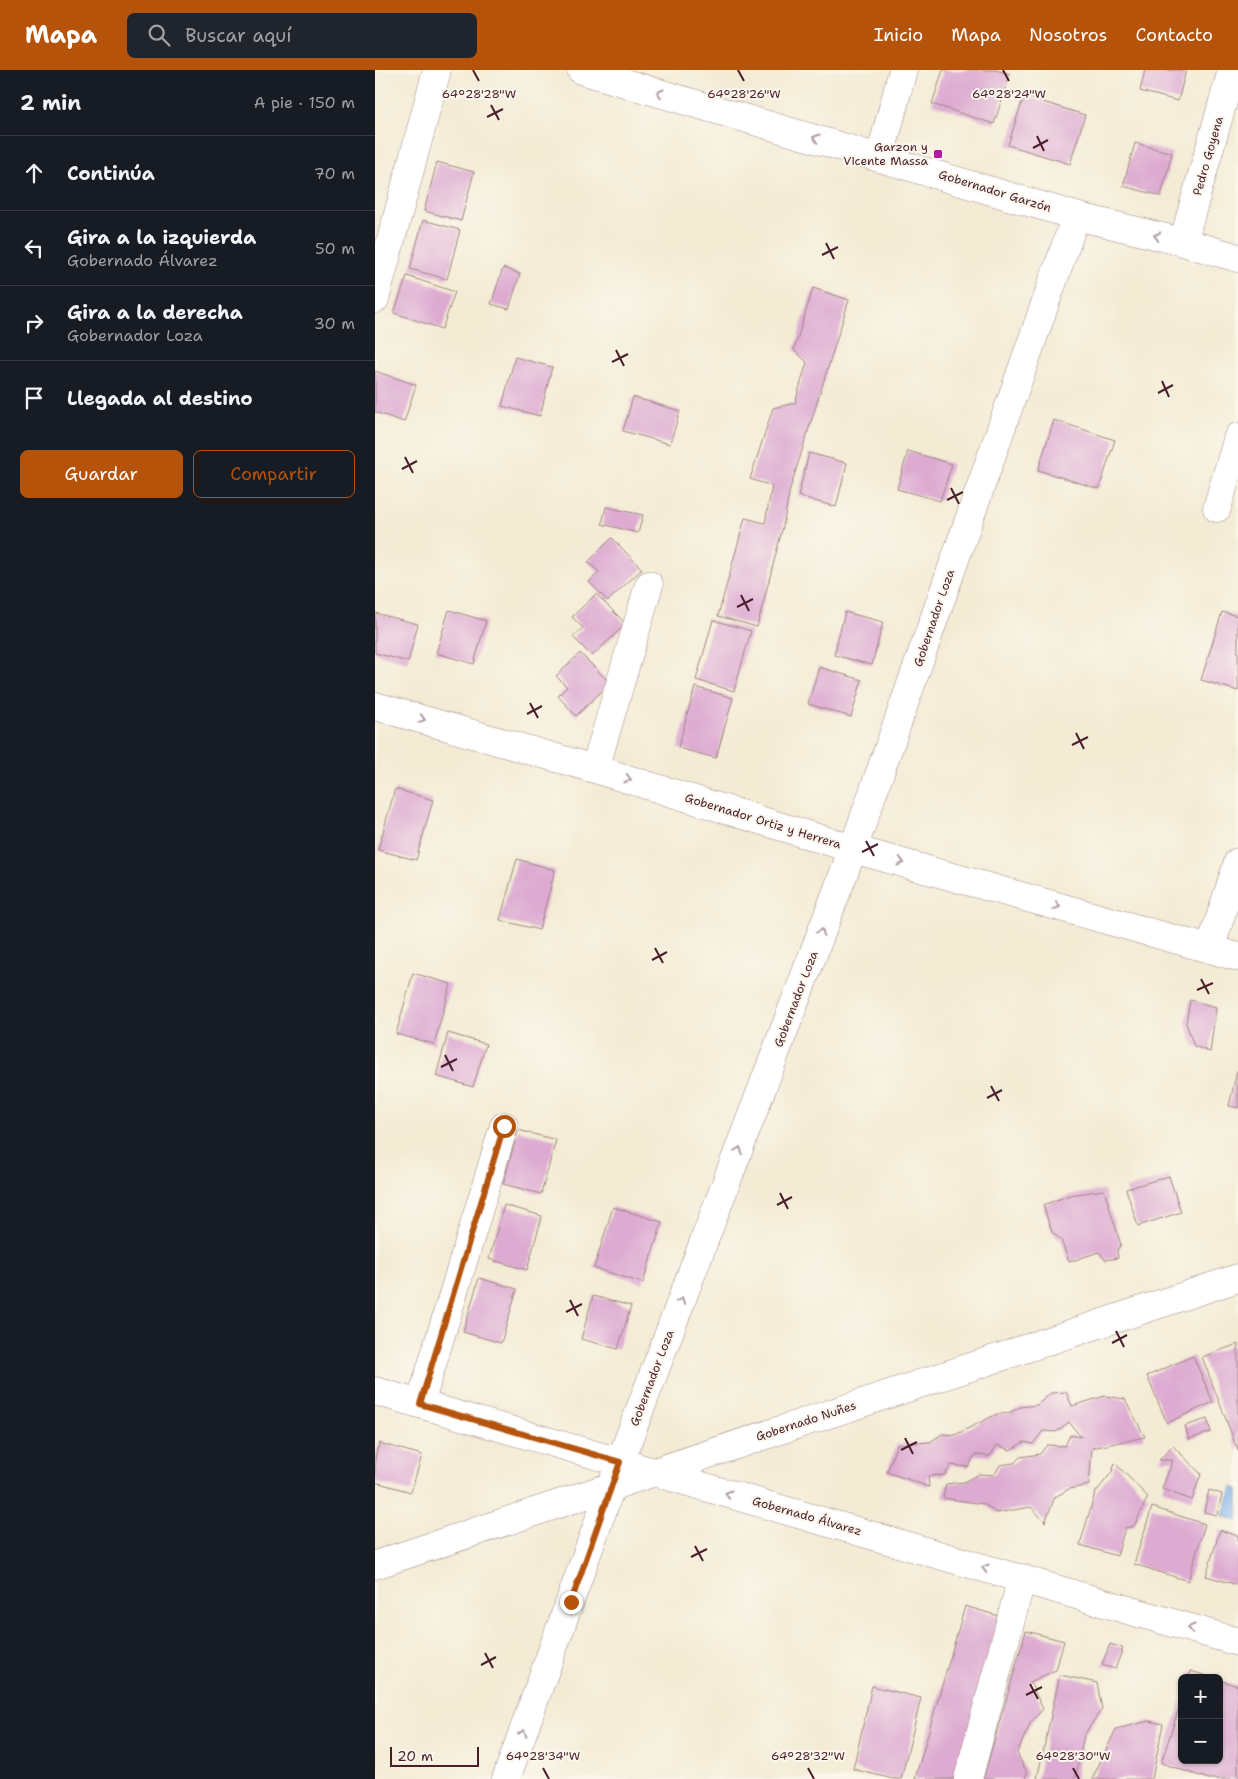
<!DOCTYPE html>
<html lang="es">
<head>
<meta charset="utf-8">
<style>
  body { margin:0; font-family:"Shantell Sans",sans-serif; background:#20242c; color:#f1f3f6 }
  .controls { position:absolute; right:15px; bottom:15px; display:grid; overflow:hidden; border-radius:8px; box-shadow:0 1px 4px #0004 }
  .controls button { width:45px; height:45px; display:grid; place-items:center; padding:0; border:0; border-bottom:1px solid #363941; background:#171b24; color:#f1f3f6; font:25px sans-serif }
  .scale { position:absolute; left:15px; bottom:12px; width:89px; box-sizing:border-box; padding-left:5px; border:2px solid #4a1f2b; border-top:0; font-size:14px; line-height:18px; white-space:nowrap; color:#4a1f2b; -webkit-text-stroke:4px #fbf7ec; paint-order:stroke }
  .stop { position:absolute; width:15px; height:15px; margin:-11px; border:4px solid #b45309; border-radius:50%; background:#fff }
  .stop.end { background:#b45309; border-color:#fff; box-shadow:0 1px 5px #0008 }
  .list { margin:0; padding:0; list-style:none }
  h2 { display:flex; justify-content:space-between; align-items:center; height:65px; margin:0; padding:0 20px; font-size:21px }
  h2 small { font-size:16px; font-weight:400; color:#9ea1a6 }
  .list li { display:grid; grid-template-columns:32px 1fr auto; gap:15px; align-items:center; box-sizing:border-box; height:75px; padding:0 20px; border-top:1px solid #363941 }
  .list b { display:block; font-size:19px; white-space:nowrap }
  .list p { margin:0; font-size:16px; white-space:nowrap; color:#9ea1a6 }
  .list em { font-size:16px; font-style:normal; color:#9ea1a6 }
  .actions { display:flex; gap:10px; padding:15px 20px }
  .actions a { flex:1; padding:11px 0; border:1px solid #b45309; border-radius:8px; text-align:center; font-size:18px; color:#b45309 }
  .actions .main { background:#b45309; color:#fff }
  .icon { flex:none; width:28px; height:28px; fill:none; stroke:currentColor; stroke-width:2; stroke-linecap:round; stroke-linejoin:round }
  .map { position:relative; flex:none; width:863px; height:1709px; overflow:hidden }
  header { display:flex; align-items:center; gap:30px; box-sizing:border-box; height:70px; padding:0 25px; background:#b45309; color:#fff }
  header strong { font-size:24px }
  nav { display:flex; gap:28px; margin-inline-start:auto; font-size:18px }
  .search { width:350px; height:45px; background:#20242c; display:flex; align-items:center; gap:12px; box-sizing:border-box; padding:0 18px; border-radius:8px; color:#9ea1a6; font-size:19px }
  main { display:flex }
  aside { flex:1; background:#171b24 }
  .map>svg:first-child { display:block }
  .water { fill:#7db4ed; stroke:#646a8c }
  .building { fill:#ddaad2 }
  .lines { fill:none; stroke-linecap:round; stroke-linejoin:round }
  .minor-casing { stroke:#9e8580; stroke-width:29 }
  .minor { stroke:#fff; stroke-width:28 }
  .oneway { stroke:#ae9aa0 }
  .route { stroke:#b45309; stroke-width:6 }
  .ticks { fill:none; stroke:#4a1f2b; stroke-width:2 }
  .poi-dot { fill:#b5179e; stroke:#fbf7ec; stroke-width:2 }
  .labels { text-anchor:middle; dominant-baseline:central; stroke-width:4; stroke-linejoin:round; paint-order:stroke }
  .poi-label { font-size:12px; fill:#4a1f2b; stroke:#fbf7ec; text-anchor:end }
  .street-label { font-size:12px; fill:#4a1f2b; stroke:#fbf7ec }
  .ticks-label { font-size:12px; text-anchor:middle; fill:#4a1f2b; stroke:#fbf7ec; stroke-width:4; stroke-linejoin:round; paint-order:stroke }
</style>
</head>
<body>
<header>
<strong>Mapa</strong>
<div class="search"><svg class="icon" aria-label="search" viewBox="0 0 24 24"><circle cx="10" cy="10" r="6"/><path d="M15 15l6 6"/></svg>Buscar aquí</div>
<nav><a>Inicio</a><a>Mapa</a><a>Nosotros</a><a>Contacto</a></nav>
</header>
<main>
<aside>
<h2>2 min<small>A pie · 150 m</small></h2>
<ul class="list">
<li><svg class="icon" aria-label="ahead" viewBox="0 0 24 24"><path d="M12 20V5M6 11l6-6 6 6"/></svg><div><b>Continúa</b></div><em>70 m</em></li>
<li><svg class="icon" aria-label="left" viewBox="0 0 24 24"><path d="M17 20v-9H6M10 6l-5 5 5 5"/></svg><div><b>Gira a la izquierda</b><p>Gobernado Álvarez</p></div><em>50 m</em></li>
<li><svg class="icon" aria-label="right" viewBox="0 0 24 24"><path d="M7 20v-9h11M14 6l5 5-5 5"/></svg><div><b>Gira a la derecha</b><p>Gobernador Loza</p></div><em>30 m</em></li>
<li><svg class="icon" aria-label="arrive" viewBox="0 0 24 24"><path d="M6 21V4h12l-3 4 3 4H6"/></svg><div><b>Llegada al destino</b></div></li>
</ul>
<div class="actions"><a class="main">Guardar</a><a>Compartir</a></div>
</aside>
<div class="map">
<svg width="863" height="1709" viewBox="0 0 863 1709">
  <rect width="100%" height="100%" fill="#fbf7ec"/>
  <filter id="ink" filterUnits="userSpaceOnUse"><feTurbulence type="fractalNoise" baseFrequency=".02" numOctaves="2"/><feDisplacementMap in="SourceGraphic" scale="10" xChannelSelector="R" yChannelSelector="G"/><feConvolveMatrix kernelMatrix="1 2 1 2 8 2 1 2 1" color-interpolation-filters="sRGB"/></filter>
  <filter id="wash" filterUnits="userSpaceOnUse"><feTurbulence type="fractalNoise" baseFrequency=".0096" numOctaves="4" result="noise"/><feDisplacementMap in="SourceGraphic" scale="20" xChannelSelector="R" yChannelSelector="G"/><feGaussianBlur stdDeviation="1.12" result="paint"/><feColorMatrix in="noise" values="0 0 0 0 0 0 0 0 0 0 0 0 0 0 0 0 0 1.4 0 .05"/><feComposite in="paint" operator="in"/></filter>
  <g filter="url(#wash)">
    <rect width="100%" height="100%" fill="#f3ebd4"/>
    <path class="water" d="M857,1417L863,1419V1451L848,1446Z"/>
    <g id="blocks">
      <path class="building" d="M568,0H621L635,4L619,54L557,34Z
        M770,0H811L803,31L765,21Z
        M649,26L710,45L695,94L633,75Z
        M760,73L797,83L786,126L748,116Z
        M62,92L99,102L86,151L49,141Z
        M48,150L85,160L72,209L35,199Z
        M128,198L145,204L134,239L116,234Z
        M32,206L80,222L67,259L19,243Z
        M438,218L474,230L415,419L408,456L382,557L343,546L370,448L390,453L397,416L375,409L398,338L420,333L432,292L419,280Z
        M140,287L177,297L165,346L127,336Z
        M0,301L41,315L29,352L0,342Z
        M258,327L305,341L295,374L248,361Z
        M679,350L740,370L724,419L663,400Z
        M533,381L577,394L565,431L522,419Z
        M434,383L472,393L461,437L423,426Z
        M231,437L268,445L263,463L227,454Z
        M237,468L267,499L233,531L214,512L224,502L213,492Z
        M221,524L251,554L217,586L198,567L208,558L197,547Z
        M74,540L111,551L99,594L61,583Z
        M470,542L508,552L497,595L459,585Z
        M847,542L863,546V621L826,610Z
        M0,543L43,554L33,592L0,583Z
        M338,550L376,561L359,621L321,610Z
        M205,583L235,613L201,646L183,626L192,617L181,606Z
        M444,597L487,610L476,647L433,634Z
        M320,617L358,628L341,688L303,678Z
        M20,719L58,730L41,790L3,780Z
        M142,789L180,800L164,860L125,850Z
        M38,903L76,914L59,974L21,964Z
        M815,930L841,937L835,982L819,976L811,953Z
        M73,963L111,974L98,1017L61,1006Z
        M862,1001H863V1038L854,1036Z
        M143,1060L181,1070L166,1124L128,1114Z
        M794,1106L806,1142L763,1156L751,1119Z
        M729,1120L746,1175L742,1180L743,1188L730,1190L724,1182L694,1192L686,1170L677,1162L668,1135L695,1125Z
        M129,1135L167,1146L152,1200L114,1189Z
        M238,1137L287,1152L268,1213L219,1198Z
        M104,1208L142,1219L126,1273L88,1262Z
        M218,1226L256,1236L243,1279L206,1269Z
        M863,1274V1381L827,1287Z
        M818,1286L838,1332L792,1353L772,1306Z
        M691,1322L697,1336L730,1326L750,1329L770,1367L717,1378L714,1415L694,1419L680,1427L670,1452L656,1437L621,1443L609,1434L568,1428L571,1414L589,1412L604,1404L619,1405L625,1395L639,1393L645,1387L665,1384L672,1375L690,1376L695,1365L706,1367L694,1352L681,1362L668,1361L658,1374L649,1372L635,1380L622,1375L615,1386L600,1385L593,1397L576,1395L570,1405L553,1406L554,1417L512,1402L522,1374L555,1372L567,1364L580,1365L622,1344L634,1343L645,1337L662,1335L676,1323Z
        M832,1349L836,1362L814,1369L810,1356Z
        M4,1373L47,1385L36,1422L0,1412V1388Z
        M798,1376L826,1404L817,1430L787,1419L798,1390H784Z
        M740,1393L773,1427L759,1456L750,1458L742,1486L705,1475L720,1423L737,1402Z
        M834,1420L847,1424L842,1445L829,1442Z
        M777,1437L830,1454L813,1511L759,1494Z
        M845,1460L863,1466V1515L831,1506Z
        M590,1536L627,1547L580,1709H540Z
        M651,1561L689,1571L681,1600L655,1612L668,1639L656,1652L642,1683L652,1703L650,1709H608Z
        M735,1574L748,1578L740,1599L727,1595Z
        M816,1601L835,1607V1608H814Z
        M685,1605L722,1613L727,1639L709,1665L700,1709H662Z
        M844,1610L863,1616V1709H834L786,1693L806,1632L807,1690H844Z
        M497,1616L546,1628L526,1709H518L478,1699Z
        M774,1651L788,1654L777,1709H717L741,1659Z"/>
    </g>
  </g>
  <g filter="url(#ink)">
    <use href="#blocks" fill-opacity="0" stroke="#9e8580" stroke-width="1"/>
    <g class="lines">
      <g class="minor-casing">
        <path id="minor" d="M206,0L701,146L808,172L863,188
          M505,87L528,0
          M808,172L857,0
          M0,229L62,0
          M842,438L863,367
          M0,636L220,699L478,779L863,887
          M220,699L274,515
          M835,879L863,792
          M0,1321L863,1572
          M45,1334L129,1056
          M0,1495L863,1208
          M131,1709L245,1392L478,779L701,146
          M593,1709L647,1508"/>
      </g>
      <use href="#minor" class="minor"/>
    </g>
    <defs><path id="oneway-chevron" d="M-2-3.5L2.5 0L-2 3.5" fill="none" stroke-width="1.6" stroke-linecap="round" stroke-linejoin="round" transform="scale(1.25)"/></defs>
    <g class="oneway">
      <use href="#oneway-chevron" transform="translate(285 23) rotate(-164)"/>
      <use href="#oneway-chevron" transform="translate(441 68) rotate(-164)"/>
      <use href="#oneway-chevron" transform="translate(782 166) rotate(-166)"/>
      <use href="#oneway-chevron" transform="translate(47 649) rotate(16)"/>
      <use href="#oneway-chevron" transform="translate(253 709) rotate(17)"/>
      <use href="#oneway-chevron" transform="translate(526 792) rotate(16)"/>
      <use href="#oneway-chevron" transform="translate(682 836) rotate(16)"/>
      <use href="#oneway-chevron" transform="translate(446 862) rotate(-69)"/>
      <use href="#oneway-chevron" transform="translate(364 1080) rotate(-69)"/>
      <use href="#oneway-chevron" transform="translate(306 1231) rotate(-69)"/>
      <use href="#oneway-chevron" transform="translate(353 1424) rotate(-164)"/>
      <use href="#oneway-chevron" transform="translate(610 1498) rotate(-164)"/>
      <use href="#oneway-chevron" transform="translate(816 1558) rotate(-164)"/>
      <use href="#oneway-chevron" transform="translate(148 1663) rotate(-70)"/>
    </g>
  </g>
  <g class="lines" filter="url(#ink)">
    <path class="route" d="M129,1056L45,1334L245,1392L196,1532"/>
  </g>
  <path class="ticks" d="M98,0L104,11M363,0L369,11M628,0L634,11M116,35L124,50M112,47L128,39M662,66L669,81M658,78L673,70M451,173L459,189M447,185L463,177M241,280L249,296M237,292L253,284M787,311L794,327M783,323L798,315M30,387L38,403M27,399L42,391M576,418L584,434M572,430L588,422M366,525L374,541M362,537L378,529M155,633L163,648M152,644L167,636M701,663L709,679M697,675L713,667M491,771L499,786M487,782L503,774M280,878L288,893M277,890L292,882M826,909L834,924M822,920L838,913M70,985L78,1001M66,997L82,989M616,1016L624,1031M612,1028L627,1020M405,1123L413,1139M402,1135L417,1127M195,1230L203,1246M191,1242L207,1234M741,1261L749,1277M737,1273L752,1265M530,1368L538,1384M526,1380L542,1372M320,1476L328,1491M316,1487L332,1479M110,1583L118,1598M106,1595L121,1587M655,1614L663,1629M651,1625L667,1617M168,1698L174,1709M433,1698L439,1709M698,1698L704,1709"/>
  <rect class="poi-dot" x="558" y="79" width="10" height="10" rx="2.5"/>
  <g class="labels">
    <g class="poi-label">
      <text x="553" y="77">Garzon y<tspan x="553" dy="14">Vicente Massa</tspan></text>
    </g>
    <g class="street-label">
      <text transform="translate(833 86) rotate(-74)">Pedro Goyena</text>
      <text transform="translate(620 121) rotate(17)">Gobernador Garzón</text>
      <text transform="translate(559 548) rotate(-71)">Gobernador Loza</text>
      <text transform="translate(388 751) rotate(17)">Gobernador Ortiz y Herrera</text>
      <text transform="translate(421 929) rotate(-69)">Gobernador Loza</text>
      <text transform="translate(277 1308) rotate(-69)">Gobernador Loza</text>
      <text transform="translate(431 1351) rotate(-18)">Gobernado Nuñes</text>
      <text transform="translate(432 1446) rotate(16)">Gobernado Álvarez</text>
    </g>
  </g>
  <g class="ticks-label">
    <text x="104" y="28">64°28'28"W</text>
    <text x="369" y="28">64°28'26"W</text>
    <text x="634" y="28">64°28'24"W</text>
    <text x="168" y="1690">64°28'34"W</text>
    <text x="433" y="1690">64°28'32"W</text>
    <text x="698" y="1690">64°28'30"W</text>
  </g>
</svg>
<div class="controls">
<button>+</button>
<button>−</button>
</div>
<div class="scale">20 m</div>
<div class="stop" style="left:129px;top:1056px"></div>
<div class="stop end" style="left:196px;top:1532px"></div>
</div>
</main>
</body>
</html>
